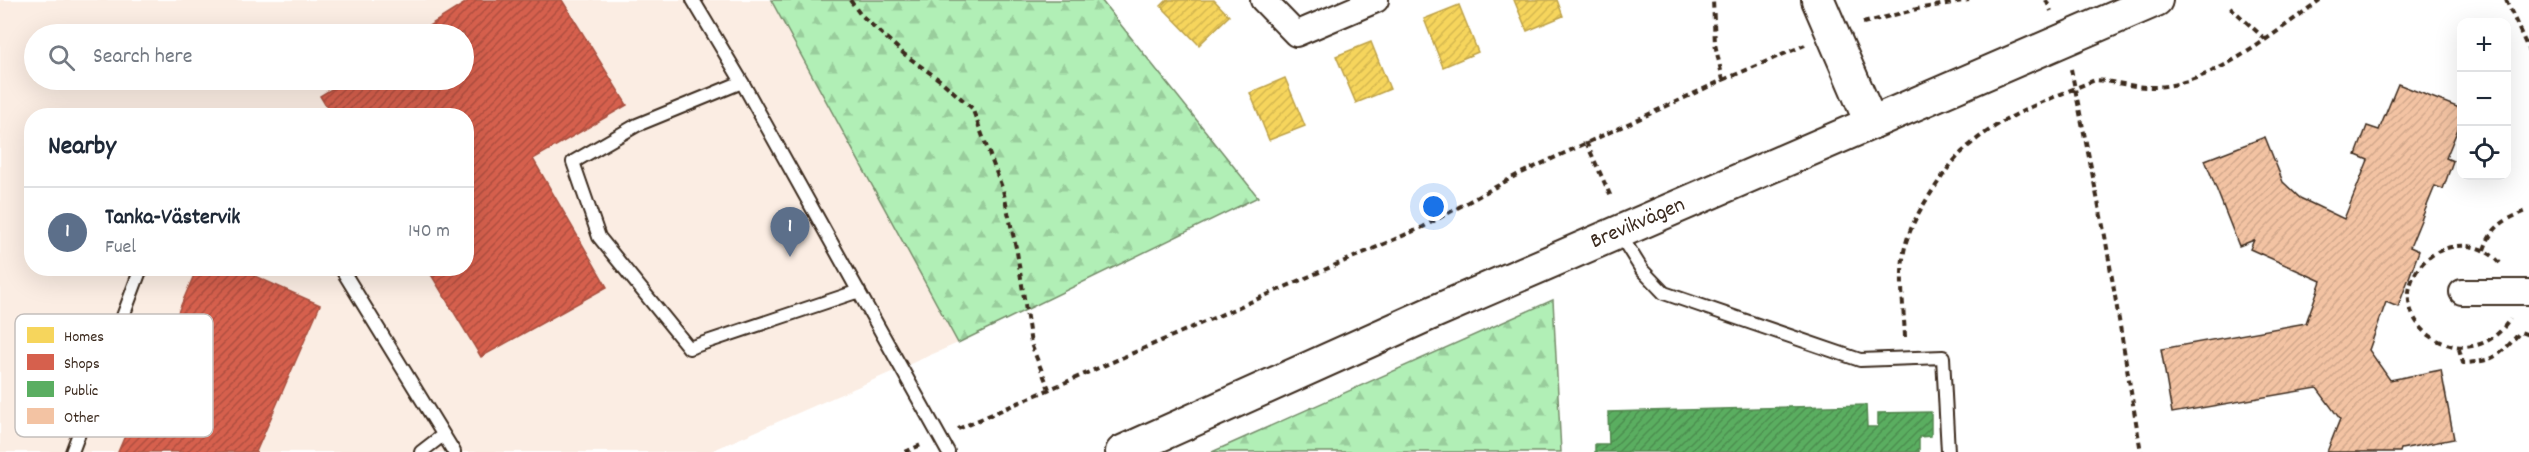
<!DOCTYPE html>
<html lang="en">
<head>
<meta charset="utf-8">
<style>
  body { margin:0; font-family:Dekko,sans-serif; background:#f2f2f3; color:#1f2937 }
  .controls { position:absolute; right:18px; top:18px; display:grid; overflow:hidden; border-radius:12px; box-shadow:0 6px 24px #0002 }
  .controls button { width:54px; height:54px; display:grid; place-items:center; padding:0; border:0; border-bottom:2px solid #e0e1e3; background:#fff; color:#1f2937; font:30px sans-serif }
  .you { position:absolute; left:1434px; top:207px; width:21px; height:21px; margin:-15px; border:4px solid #fff; border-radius:50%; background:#1a73e8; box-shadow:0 0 0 9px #1a73e833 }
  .badge { display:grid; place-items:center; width:39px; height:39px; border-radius:50%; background:#0f766e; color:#fff; font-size:20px; font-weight:700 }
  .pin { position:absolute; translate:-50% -50px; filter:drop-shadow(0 2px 3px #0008) }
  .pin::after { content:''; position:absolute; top:32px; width:21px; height:18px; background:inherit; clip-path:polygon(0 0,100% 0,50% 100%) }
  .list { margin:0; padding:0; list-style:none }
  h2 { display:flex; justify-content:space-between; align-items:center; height:78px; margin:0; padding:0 24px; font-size:26px }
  h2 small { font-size:20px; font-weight:400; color:#747a83 }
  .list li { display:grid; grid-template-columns:39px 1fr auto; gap:18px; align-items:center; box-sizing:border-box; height:90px; padding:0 24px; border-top:2px solid #e0e1e3 }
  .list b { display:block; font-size:22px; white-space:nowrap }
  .list p { margin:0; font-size:20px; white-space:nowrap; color:#747a83 }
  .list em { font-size:20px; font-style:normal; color:#747a83 }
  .icon { flex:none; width:33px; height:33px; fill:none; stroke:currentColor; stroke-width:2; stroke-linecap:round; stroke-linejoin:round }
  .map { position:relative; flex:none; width:2529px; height:452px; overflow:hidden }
  .search { position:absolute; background:#fff; box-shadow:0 6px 24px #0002; left:24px; top:24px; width:450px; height:66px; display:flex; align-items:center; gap:15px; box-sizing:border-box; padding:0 21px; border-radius:33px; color:#747a83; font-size:22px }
  .panel { position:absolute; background:#fff; box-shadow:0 6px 24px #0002; left:24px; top:108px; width:450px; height:168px; border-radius:24px }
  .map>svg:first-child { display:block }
  .built { fill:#fbede3; fill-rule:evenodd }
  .forest { fill:url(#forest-firs); stroke:#768c6a; stroke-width:1.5 }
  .homes { fill:url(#homes-hatch); stroke:#bea249; stroke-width:1.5 }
  .shops { fill:url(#shops-hatch); stroke:#a8503f; stroke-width:1.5 }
  .public { fill:url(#public-hatch); stroke:#51864d; stroke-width:1.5 }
  .building { fill:url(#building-hatch); stroke:#3b2a1e; stroke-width:1.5 }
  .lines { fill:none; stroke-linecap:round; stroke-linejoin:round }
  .service-casing { stroke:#3b2a1e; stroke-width:16 }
  .minor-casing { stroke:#3b2a1e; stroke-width:28 }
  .tertiary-casing { stroke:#3b2a1e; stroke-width:36 }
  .path { stroke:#3b2a1e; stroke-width:4; stroke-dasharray:6 4.5; stroke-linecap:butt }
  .service { stroke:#fff; stroke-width:12 }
  .minor { stroke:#fff; stroke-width:24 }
  .tertiary { stroke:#fff; stroke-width:32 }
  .labels { text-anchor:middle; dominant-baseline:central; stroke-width:6; stroke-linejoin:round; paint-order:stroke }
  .street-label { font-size:22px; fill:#3b2a1e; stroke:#fff }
  .key { fill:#fff; stroke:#c4bfbc; stroke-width:1.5 }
  .key-label { font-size:16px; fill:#3b2a1e }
</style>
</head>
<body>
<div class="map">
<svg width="2529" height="452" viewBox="0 0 2529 452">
  <defs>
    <pattern id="forest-firs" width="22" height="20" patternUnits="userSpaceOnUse" patternTransform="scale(1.5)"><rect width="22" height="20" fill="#b1efb6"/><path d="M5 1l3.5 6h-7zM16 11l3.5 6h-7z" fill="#99cd9c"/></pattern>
    <pattern id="homes-hatch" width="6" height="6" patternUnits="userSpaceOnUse" patternTransform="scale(1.5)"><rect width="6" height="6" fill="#f6d55c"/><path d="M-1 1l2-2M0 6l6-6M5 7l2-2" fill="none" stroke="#d4b750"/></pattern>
    <pattern id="shops-hatch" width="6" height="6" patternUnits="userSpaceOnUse" patternTransform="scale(1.5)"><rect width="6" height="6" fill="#d6604d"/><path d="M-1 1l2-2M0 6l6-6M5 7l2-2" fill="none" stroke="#af4f3f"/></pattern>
    <pattern id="public-hatch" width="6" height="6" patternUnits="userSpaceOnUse" patternTransform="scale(1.5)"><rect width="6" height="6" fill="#5aae61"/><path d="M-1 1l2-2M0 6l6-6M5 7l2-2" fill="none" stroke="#4c8e4f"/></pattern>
    <pattern id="building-hatch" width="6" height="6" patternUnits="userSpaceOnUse" patternTransform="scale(1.5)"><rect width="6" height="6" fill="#f3c3a3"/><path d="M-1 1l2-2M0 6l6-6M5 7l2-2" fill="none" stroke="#d1a88c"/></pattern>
  </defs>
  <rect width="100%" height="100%" fill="#fff"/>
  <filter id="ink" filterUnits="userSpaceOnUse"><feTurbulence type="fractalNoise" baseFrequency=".0167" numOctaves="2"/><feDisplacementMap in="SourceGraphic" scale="12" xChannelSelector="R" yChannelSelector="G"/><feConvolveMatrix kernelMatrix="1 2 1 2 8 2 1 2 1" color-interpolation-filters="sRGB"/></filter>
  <g filter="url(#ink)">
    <path class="built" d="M0,0H771L958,343L709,452H0ZM34,34H464V80H34ZM32,116H466V268H32Z"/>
    <path class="forest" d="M771,0H1101L1258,197L958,343Z
      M1553,300L1561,452H1212Z"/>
    <path class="homes" d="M1167,0H1214L1229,16L1199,45L1161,6Z
      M1514,0H1557L1563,16L1527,31Z
      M1459,5L1478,52L1443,67L1424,19Z
      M1371,42L1390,89L1356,103L1336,56Z
      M1285,78L1305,126L1269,140L1250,93Z"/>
    <path class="shops" d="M470,0H562L627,105L533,159L607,287L481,357L427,268H466V116H332L320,96L346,80H464V34H416Z
      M197,268H237L320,305L256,452H118Z"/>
    <path class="public" d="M1866,405L1867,427H1878V413L1931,412V436L1919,437V452H1595V444H1609L1608,412Z"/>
    <path class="building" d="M2398,84L2462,109V119L2446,158L2453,161L2443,189L2435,186L2410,247L2419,251L2398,307L2386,302L2369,350L2390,380L2441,370L2454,439L2401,449L2400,452H2327L2340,419L2317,388L2172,413L2161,349L2306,323L2321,281L2250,249L2254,240L2239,246L2205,160L2265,137L2283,182L2300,198L2344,219L2368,160L2356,155L2367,126L2379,130Z"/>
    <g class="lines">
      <g class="service-casing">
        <path id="service" d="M693,0L742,82L948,452
          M742,82L637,125L573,162L599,237L689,348L859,291
          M1619,233L1642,270L1664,293L1860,360L1943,357L1948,452
          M341,268L454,452
          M72,452L140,271L144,268
          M421,452L443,435"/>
      </g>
      <g class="minor-casing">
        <path id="minor" d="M1263,0L1296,34L1376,0
          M2462,292H2529"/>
      </g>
      <g class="tertiary-casing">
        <path id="tertiary" d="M1818,0L1871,123
          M1122,452L1427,315L2156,0"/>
      </g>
      <path class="path" d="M850,0L860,14L904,54L941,81L972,108L1003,190L1017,252L1031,344L1049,389
        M2046,0L2051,11
        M2506,0L2529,51
        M2230,7L2265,39
        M1863,23L1917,9L1969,0
        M2071,69L2105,236L2141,452
        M1723,80L1805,45
        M1586,142L1611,197
        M2484,250C2492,225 2506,219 2529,210
        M2500,263C2488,249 2470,243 2451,247C2437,250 2426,258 2418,269C2380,324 2469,383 2510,319
        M1905,337C1904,312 1900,284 1903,259C1905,237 1917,214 1929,196C1939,181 1949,165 1962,152C1998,117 2050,99 2095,80C2115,81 2134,88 2154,87C2213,85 2274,33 2320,0
        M2459,349L2463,363C2493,362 2501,355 2520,332L2529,335
        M958,429L1423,227L1517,175L1723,80L1715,44L1713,0
        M905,452L921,445"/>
      <use href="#service" class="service"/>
      <use href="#minor" class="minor"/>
      <use href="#tertiary" class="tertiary"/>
    </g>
  </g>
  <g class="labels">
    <g class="street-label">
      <text transform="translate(1638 224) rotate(-23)">Brevikvägen</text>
    </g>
  </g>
  <rect x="15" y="314" width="198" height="123" rx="9" class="key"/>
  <rect x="27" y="327" width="27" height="16" fill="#f6d55c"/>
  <rect x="27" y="354" width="27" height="16" fill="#d6604d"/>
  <rect x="27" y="381" width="27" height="16" fill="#5aae61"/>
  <rect x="27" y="408" width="27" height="16" fill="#f3c3a3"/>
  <g class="key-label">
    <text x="64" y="341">Homes</text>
    <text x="64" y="368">Shops</text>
    <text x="64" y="395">Public</text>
    <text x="64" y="422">Other</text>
  </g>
</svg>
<div class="controls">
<button>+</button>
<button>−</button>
<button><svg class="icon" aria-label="locate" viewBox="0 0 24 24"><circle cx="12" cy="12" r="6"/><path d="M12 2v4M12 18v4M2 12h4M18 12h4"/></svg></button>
</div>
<div class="you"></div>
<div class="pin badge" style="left:790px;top:257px;background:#5c6f8a">1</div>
<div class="search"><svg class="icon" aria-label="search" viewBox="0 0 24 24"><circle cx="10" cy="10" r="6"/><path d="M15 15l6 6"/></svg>Search here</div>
<section class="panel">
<h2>Nearby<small></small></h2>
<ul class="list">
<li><span class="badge" style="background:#5c6f8a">1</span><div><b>Tanka-Västervik</b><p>Fuel</p></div><em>140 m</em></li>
</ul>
</section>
</div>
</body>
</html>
